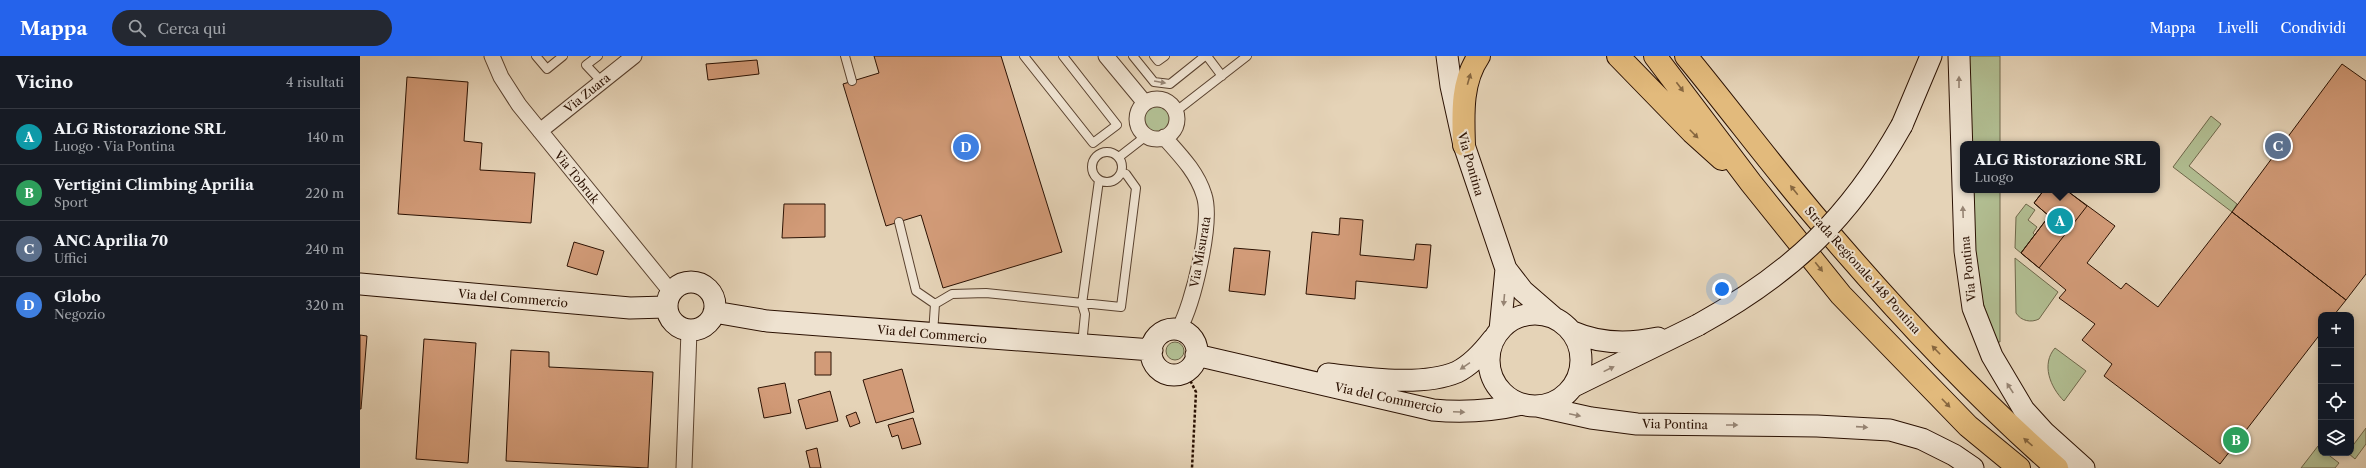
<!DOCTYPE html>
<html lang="it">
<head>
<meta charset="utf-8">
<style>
  body { margin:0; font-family:"Libre Caslon Text",serif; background:#242831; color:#f1f3f6 }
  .controls { position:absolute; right:12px; bottom:12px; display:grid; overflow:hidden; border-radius:8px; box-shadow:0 2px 6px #0003 }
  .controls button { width:36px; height:36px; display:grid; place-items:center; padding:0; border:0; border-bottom:1px solid #363941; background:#171b24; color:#f1f3f6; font:20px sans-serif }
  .you { position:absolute; left:1362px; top:233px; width:14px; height:14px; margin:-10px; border:3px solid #fff; border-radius:50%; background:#1a73e8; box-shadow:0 0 0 6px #1a73e833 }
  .badge { display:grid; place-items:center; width:26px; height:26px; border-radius:50%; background:#2563eb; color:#fff; font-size:13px; font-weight:700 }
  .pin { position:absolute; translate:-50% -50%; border:2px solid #fff; box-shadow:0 1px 4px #0006 }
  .popup { position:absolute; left:1600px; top:85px; width:200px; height:52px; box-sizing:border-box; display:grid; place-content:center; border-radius:8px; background:#171b24; filter:drop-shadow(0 1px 3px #0005); font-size:13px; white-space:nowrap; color:#9ea1a6 }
  .popup b { font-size:15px; color:#f1f3f6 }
  .popup::after { content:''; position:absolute; left:50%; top:100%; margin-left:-8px; border:8px solid transparent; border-top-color:#171b24 }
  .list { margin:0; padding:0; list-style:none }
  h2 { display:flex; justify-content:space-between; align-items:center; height:52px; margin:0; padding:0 16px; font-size:17px }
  h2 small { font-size:13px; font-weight:400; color:#9ea1a6 }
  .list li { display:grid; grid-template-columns:26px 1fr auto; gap:12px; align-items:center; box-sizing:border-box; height:56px; padding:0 16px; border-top:1px solid #363941 }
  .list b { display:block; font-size:15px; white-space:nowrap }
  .list p { margin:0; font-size:13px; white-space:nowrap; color:#9ea1a6 }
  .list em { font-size:13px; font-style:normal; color:#9ea1a6 }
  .icon { flex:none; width:22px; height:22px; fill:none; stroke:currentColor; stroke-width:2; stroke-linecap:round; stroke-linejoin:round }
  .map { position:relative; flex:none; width:2006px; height:412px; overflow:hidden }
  header { display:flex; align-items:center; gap:24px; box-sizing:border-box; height:56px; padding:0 20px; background:#2563eb; color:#fff }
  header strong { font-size:19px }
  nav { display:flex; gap:22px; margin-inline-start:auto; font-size:14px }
  .search { width:280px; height:36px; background:#242831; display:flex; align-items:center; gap:10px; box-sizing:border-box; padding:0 14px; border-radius:22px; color:#9ea1a6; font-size:15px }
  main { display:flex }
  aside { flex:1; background:#171b24 }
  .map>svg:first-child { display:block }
  .green { fill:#b1bd91; stroke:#6e674a }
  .building { fill:#d29b78; stroke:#2b1102 }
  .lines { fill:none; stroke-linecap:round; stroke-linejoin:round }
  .lane-casing { stroke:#5a422f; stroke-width:10 }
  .street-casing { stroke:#5a422f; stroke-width:17 }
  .secondary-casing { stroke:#2b1102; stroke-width:23 }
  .highway-casing { stroke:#2b1102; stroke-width:24 }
  .path { stroke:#2b1102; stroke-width:2.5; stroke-dasharray:3 2; stroke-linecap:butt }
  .lane { stroke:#eee2d0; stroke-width:8 }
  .street { stroke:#eee2d0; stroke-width:15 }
  .secondary { stroke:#eee2d0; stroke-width:21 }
  .highway { stroke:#e2ba7c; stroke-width:22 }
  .secondary-bridge-casing { stroke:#2b1102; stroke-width:23; stroke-linecap:butt }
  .secondary-bridge { stroke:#eee2d0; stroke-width:21 }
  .oneway { fill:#86663f }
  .oneway2 { fill:#968473 }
  .labels { text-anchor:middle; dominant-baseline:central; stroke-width:4; stroke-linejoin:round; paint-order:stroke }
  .street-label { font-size:12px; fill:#2b1102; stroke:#eee2d0 }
</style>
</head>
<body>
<header>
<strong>Mappa</strong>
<div class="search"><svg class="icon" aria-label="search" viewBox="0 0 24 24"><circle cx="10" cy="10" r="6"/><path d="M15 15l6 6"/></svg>Cerca qui</div>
<nav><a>Mappa</a><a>Livelli</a><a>Condividi</a></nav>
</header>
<main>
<aside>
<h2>Vicino<small>4 risultati</small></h2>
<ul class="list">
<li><span class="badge" style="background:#0f9aa8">A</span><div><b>ALG Ristorazione SRL</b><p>Luogo · Via Pontina</p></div><em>140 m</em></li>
<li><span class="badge" style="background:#2e9e5b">B</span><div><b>Vertigini Climbing Aprilia</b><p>Sport</p></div><em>220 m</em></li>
<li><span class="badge" style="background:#5c6f8a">C</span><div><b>ANC Aprilia 70</b><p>Uffici</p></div><em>240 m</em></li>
<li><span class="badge" style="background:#3f7fe0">D</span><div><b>Globo</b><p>Negozio</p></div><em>320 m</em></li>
</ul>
</aside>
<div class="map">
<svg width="2006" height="412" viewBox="0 0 2006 412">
  <rect width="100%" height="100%" fill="#e5d3b7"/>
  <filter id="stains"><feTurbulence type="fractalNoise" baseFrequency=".005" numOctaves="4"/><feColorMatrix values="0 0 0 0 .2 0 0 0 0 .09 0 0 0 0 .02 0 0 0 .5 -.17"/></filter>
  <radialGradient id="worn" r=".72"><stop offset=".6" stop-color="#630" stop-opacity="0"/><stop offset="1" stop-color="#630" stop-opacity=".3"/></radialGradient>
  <path class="green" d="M1609,0H1640V88H1610Z
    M784 63a13 13 0 1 1 26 0a13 13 0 1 1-26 0Z
    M1851,60L1861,68L1829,110L1877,148L1872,156L1813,111Z
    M1611,134H1640V286H1637L1627,262L1620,234L1616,235Z
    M1666,148L1675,154L1668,164L1677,171L1673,177L1675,179L1661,197L1655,192L1656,161Z
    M1655,202L1698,236L1679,263C1671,267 1661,265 1656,257Z
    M806 295a9 9 0 1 1 18 0a9 9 0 1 1-18 0Z
    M1695,292L1726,315L1704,345C1690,331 1681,308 1695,292Z
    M2006,372V388L1995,403L1988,397H1991V392Z
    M1958,390L1961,393V397H1966L1979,407L1975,412H1941Z"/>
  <path class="building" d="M514,0H641L702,196L583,232L561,159L526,170L483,28L519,17Z
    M397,4L399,18L348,24L346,8Z
    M1982,8L2006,25V218L1986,244L1872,156Z
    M47,21L108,26L104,85L122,87L120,114L175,117L171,167L38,158Z
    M1684,134H1706L1755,170L1727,207L1761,233L1766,227L1798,251L1872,156L1986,244L1974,259H1961V277L1860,408L1744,320L1752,308L1722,284L1735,268L1699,242L1706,234L1661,197L1689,160L1674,147Z
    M1684,134H1706L1727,150L1679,212L1661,197L1689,160L1674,147Z
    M424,148H465V181L422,182Z
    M980,162L1003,164L1000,199L1054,204L1056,188L1071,189L1067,232L996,225L995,243L946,238L952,176L979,179Z
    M214,186L244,195L237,219L207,210Z
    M874,192L910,195L905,239L869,235Z
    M0,279L7,280L1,353H0Z
    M64,283L116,287L108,407L56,403Z
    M151,294L189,296V311L293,316L288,412L146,405Z
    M455,296H471V319H455Z
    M542,313L554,356L516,367L503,324Z
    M425,327L431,357L404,362L398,332Z
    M470,335L478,365L446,373L438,344Z
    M496,356L500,367L490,371L486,360Z
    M553,362L561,388L542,393L538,379L532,381L528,369Z
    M457,392L461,412H450L446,395Z"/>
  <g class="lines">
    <g class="lane-casing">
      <path id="lane" d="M176,0L187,13L203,0
        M238,0L226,9L242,26
        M485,0L492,25
        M664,0L733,87L757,69L703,0
        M773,0L794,26L810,28L845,0
        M794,0L798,5L805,0
        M847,0L862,20
        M815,56L887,0
        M732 111a15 15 0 1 1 30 0a15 15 0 1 1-30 0Z
        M759,101L786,80
        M539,166L556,235L575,248L573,278
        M575,248L592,238L626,237L761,251L776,132L766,118L762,117
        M722,289L725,258L722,248L739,124"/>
    </g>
    <g class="street-casing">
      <path id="street" d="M132,0L141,21L159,49L311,236
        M746,0L785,47
        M777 63a20 20 0 1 1 40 0a20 20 0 1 1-40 0Z
        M180,75L274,0
        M804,81C820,99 837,116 844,139C853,166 833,248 819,273
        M324,412L329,275"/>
    </g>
    <g class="secondary-casing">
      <path id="secondary" d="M1087,0L1091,30L1104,89L1146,213L1163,235L1193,261
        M1599,0L1605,195L1613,252L1632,300L1664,354L1684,376L1724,412
        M1542,69L1571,0
        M307 250a24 24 0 1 1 48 0a24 24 0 1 1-48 0Z
        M0,228L270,252L306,251
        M354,256L407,265L792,294
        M1129 304a46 46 0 1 1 92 0a46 46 0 1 1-92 0Z
        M791 296a23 23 0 1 1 46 0a23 23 0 1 1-46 0Z
        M1140,274L1146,213
        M1213,276C1240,288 1269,288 1298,282
        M836,299L1073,354C1104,357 1132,355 1162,348
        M968,318C1004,322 1062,331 1097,316C1111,309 1123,296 1133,283
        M1214,330L1338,269
        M1177,350L1231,362L1277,368L1457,370L1530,374L1562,383L1594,399L1613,412"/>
    </g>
    <g class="highway-casing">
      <path id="highway" d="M1258,0L1332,76L1362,103
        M1295,0L1391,127L1481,239L1608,370L1659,412
        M1326,0C1369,52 1409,106 1453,158C1528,247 1609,335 1697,412
        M1104,89C1103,59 1101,26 1119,0"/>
    </g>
    <path class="path" d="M826,316L836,336L832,412"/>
    <use href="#lane" class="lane"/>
    <use href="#street" class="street"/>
    <use href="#secondary" class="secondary"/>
    <use href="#highway" class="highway"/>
    <g class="secondary-bridge-casing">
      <path id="secondary-bridge" d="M1338,269C1432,217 1489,163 1542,69"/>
    </g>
    <use href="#secondary-bridge" class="secondary-bridge"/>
  </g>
  <defs><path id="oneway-solid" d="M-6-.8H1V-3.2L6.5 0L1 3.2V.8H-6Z"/></defs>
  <g class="oneway">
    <use href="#oneway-solid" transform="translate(1109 23) rotate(-74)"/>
    <use href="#oneway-solid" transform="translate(1320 31) rotate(53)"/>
    <use href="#oneway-solid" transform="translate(1334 78) rotate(45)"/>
    <use href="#oneway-solid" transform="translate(1434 134) rotate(-129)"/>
    <use href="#oneway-solid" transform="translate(1459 211) rotate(51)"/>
    <use href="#oneway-solid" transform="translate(1576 294) rotate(-134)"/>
    <use href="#oneway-solid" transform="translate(1586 347) rotate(46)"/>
    <use href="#oneway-solid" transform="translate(1668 386) rotate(-139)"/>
  </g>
  <g class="oneway2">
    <use href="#oneway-solid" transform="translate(800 26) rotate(10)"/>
    <use href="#oneway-solid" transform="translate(1599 26) rotate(-90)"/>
    <use href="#oneway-solid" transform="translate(1603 156) rotate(-92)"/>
    <use href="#oneway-solid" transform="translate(1144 244) rotate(95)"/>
    <use href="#oneway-solid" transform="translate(1105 310) rotate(146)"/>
    <use href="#oneway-solid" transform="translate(1249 313) rotate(-26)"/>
    <use href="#oneway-solid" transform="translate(1650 332) rotate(-123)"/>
    <use href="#oneway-solid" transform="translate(1099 356) rotate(3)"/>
    <use href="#oneway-solid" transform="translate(1215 359) rotate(12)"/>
    <use href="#oneway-solid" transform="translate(1372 369)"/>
    <use href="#oneway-solid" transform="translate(1502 371) rotate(4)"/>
  </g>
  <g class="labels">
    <g class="street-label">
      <text transform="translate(227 37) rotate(-39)">Via Zuara</text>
      <text transform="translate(1111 108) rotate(74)">Via Pontina</text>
      <text transform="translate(217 121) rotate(51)">Via Tobruk</text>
      <text transform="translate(840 196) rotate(-80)">Via Misurata</text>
      <text transform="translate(1608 213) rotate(-96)">Via Pontina</text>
      <text transform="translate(1503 214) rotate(48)">Strada Regionale 148 Pontina</text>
      <text transform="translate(153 242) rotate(5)">Via del Commercio</text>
      <text transform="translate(572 278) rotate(5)">Via del Commercio</text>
      <text transform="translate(1029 342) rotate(12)">Via del Commercio</text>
      <text transform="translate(1315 368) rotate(1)">Via Pontina</text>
    </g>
  </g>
  <rect width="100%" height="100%" filter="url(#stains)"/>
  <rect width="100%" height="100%" fill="url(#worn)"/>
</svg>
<div class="controls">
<button>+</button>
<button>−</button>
<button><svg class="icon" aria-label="locate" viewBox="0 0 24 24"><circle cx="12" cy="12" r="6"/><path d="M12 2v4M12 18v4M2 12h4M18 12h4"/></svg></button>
<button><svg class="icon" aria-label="layers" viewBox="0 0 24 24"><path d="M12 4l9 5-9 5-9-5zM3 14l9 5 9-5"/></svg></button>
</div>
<div class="you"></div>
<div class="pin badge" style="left:1700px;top:165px;background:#0f9aa8">A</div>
<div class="popup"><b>ALG Ristorazione SRL</b>Luogo</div>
<div class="pin badge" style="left:1876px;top:384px;background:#2e9e5b">B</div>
<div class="pin badge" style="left:1918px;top:90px;background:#5c6f8a">C</div>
<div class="pin badge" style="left:606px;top:91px;background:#3f7fe0">D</div>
</div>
</main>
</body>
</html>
